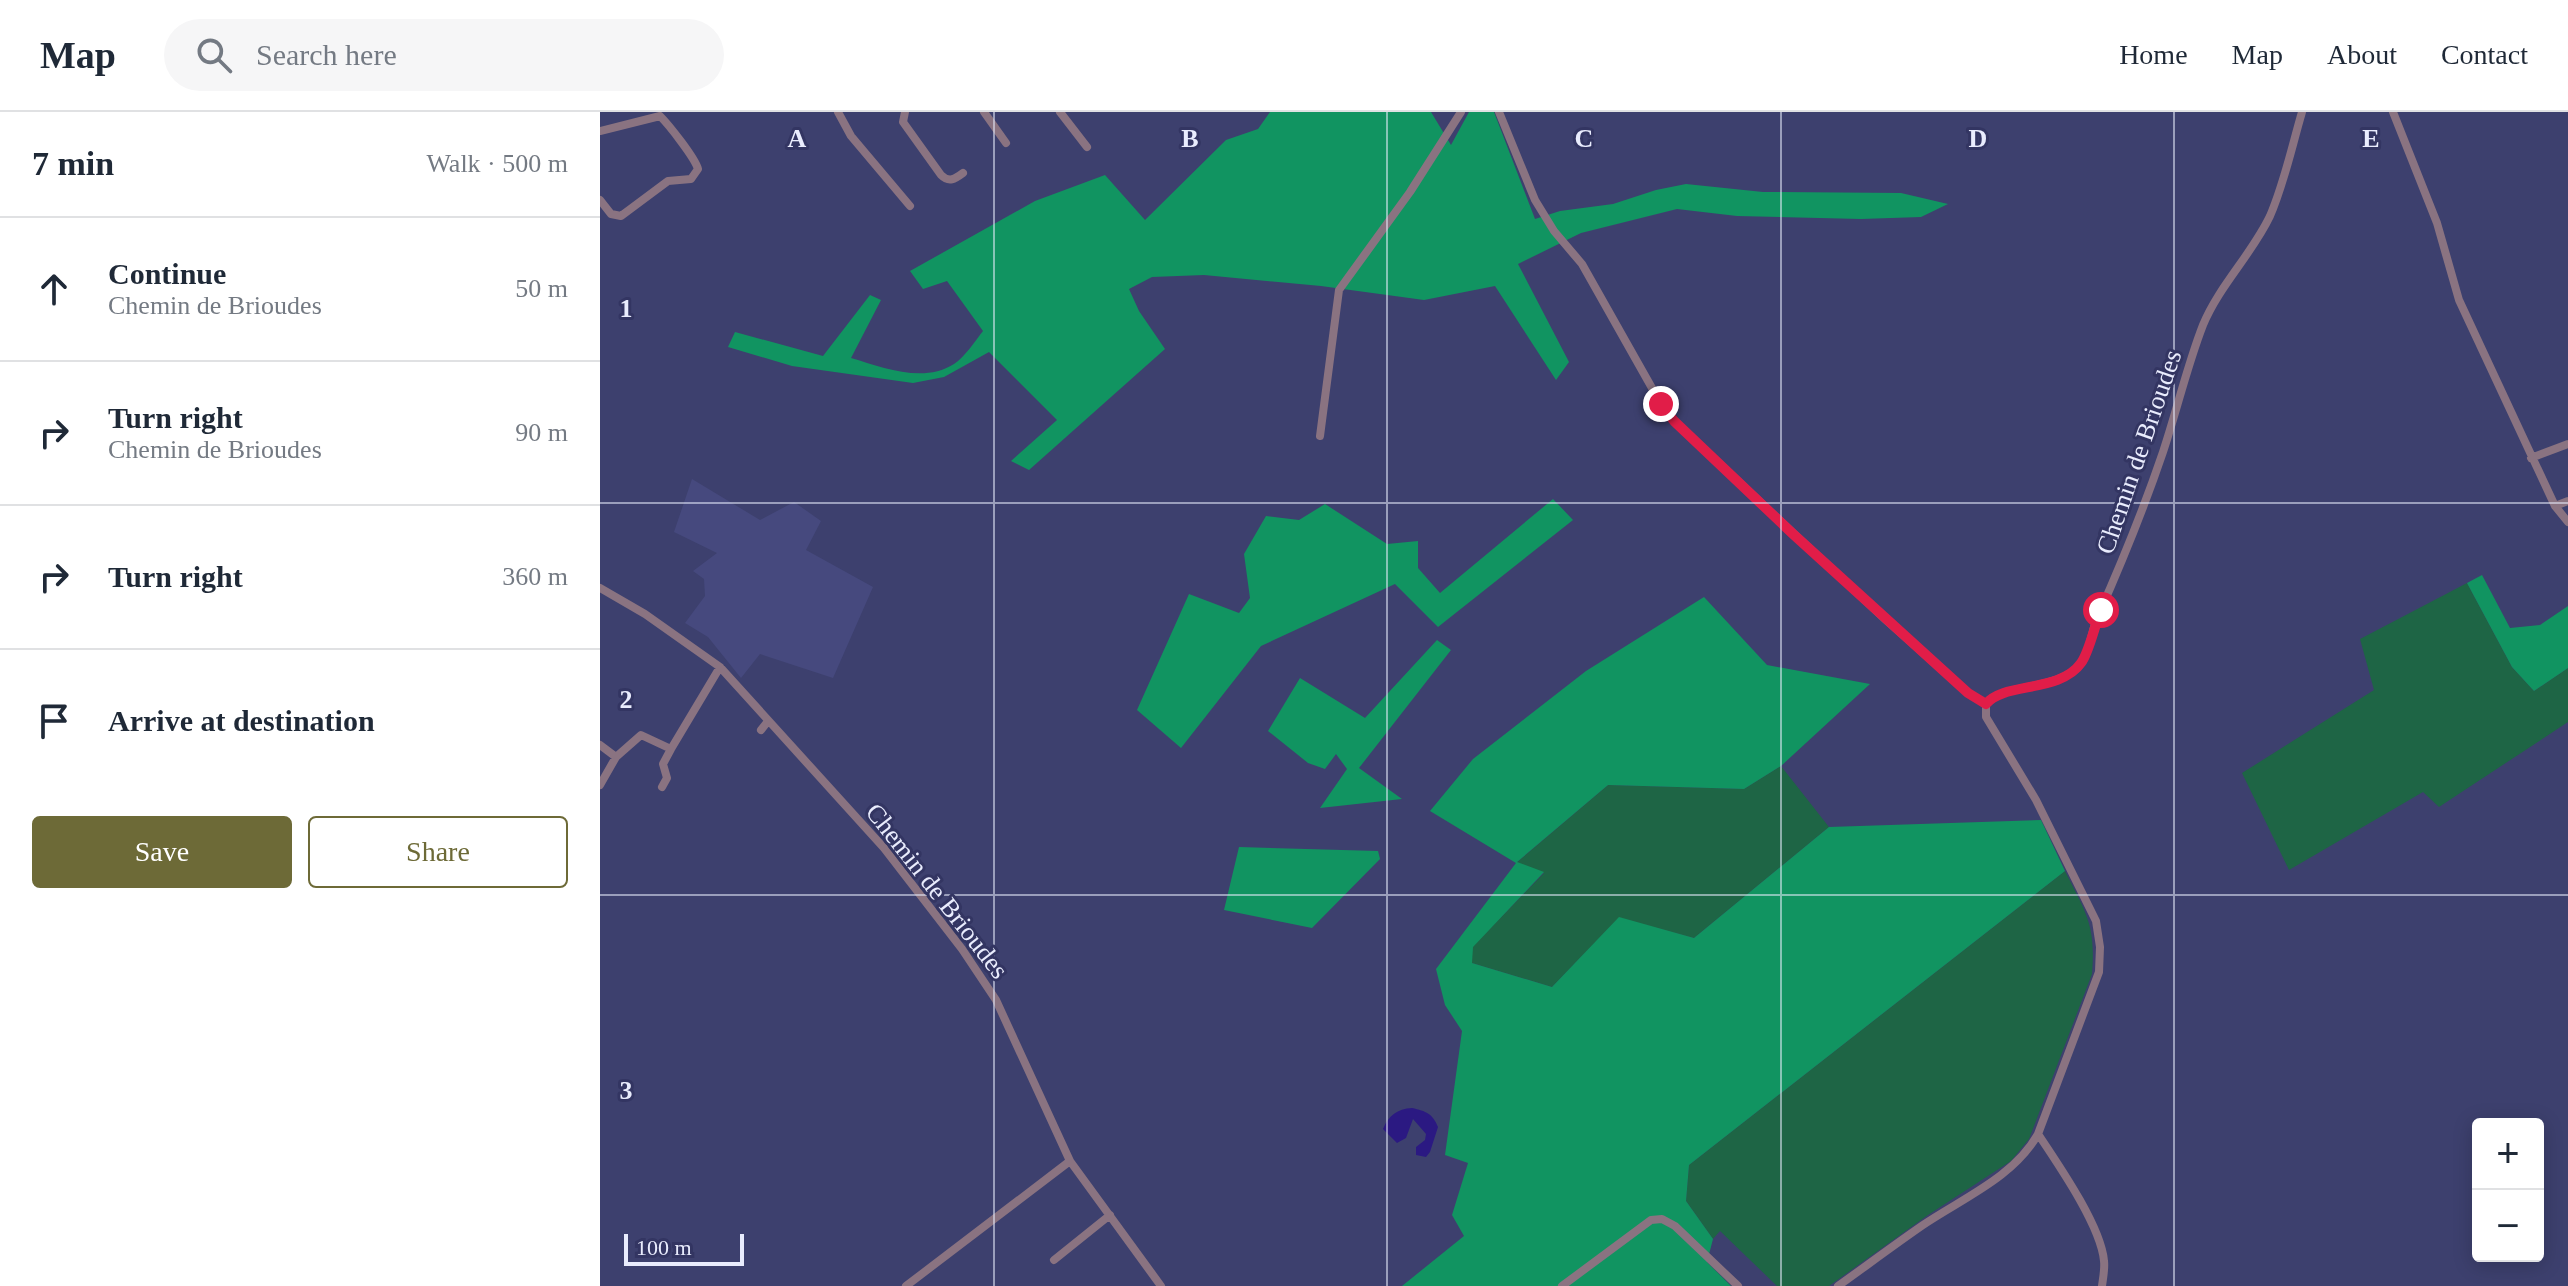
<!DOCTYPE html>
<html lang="en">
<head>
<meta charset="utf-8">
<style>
  body { margin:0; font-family:Georgia,serif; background:#f6f6f7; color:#1f2937 }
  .controls { position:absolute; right:24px; bottom:24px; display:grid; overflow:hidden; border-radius:8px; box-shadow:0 4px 20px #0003 }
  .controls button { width:72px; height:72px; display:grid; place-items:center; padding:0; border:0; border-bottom:2px solid #e0e1e3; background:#fff; color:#1f2937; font:40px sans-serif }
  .scale { position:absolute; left:24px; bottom:20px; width:120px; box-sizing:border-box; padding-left:8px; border:4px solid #e9ecfd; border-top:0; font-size:22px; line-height:28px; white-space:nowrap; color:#e9ecfd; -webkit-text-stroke:6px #333562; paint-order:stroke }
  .stop { position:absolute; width:24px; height:24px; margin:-18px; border:6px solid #e11d48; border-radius:50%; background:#fff }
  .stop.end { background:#e11d48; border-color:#fff; box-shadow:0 2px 8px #0008 }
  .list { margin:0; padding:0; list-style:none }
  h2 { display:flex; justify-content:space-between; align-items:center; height:104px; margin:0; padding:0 32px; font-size:34px }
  h2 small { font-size:26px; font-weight:400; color:#747a83 }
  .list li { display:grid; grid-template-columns:52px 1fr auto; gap:24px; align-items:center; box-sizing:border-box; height:144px; padding:0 32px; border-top:2px solid #e0e1e3 }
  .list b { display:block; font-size:30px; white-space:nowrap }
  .list p { margin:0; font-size:26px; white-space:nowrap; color:#747a83 }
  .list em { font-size:26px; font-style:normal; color:#747a83 }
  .actions { display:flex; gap:16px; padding:24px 32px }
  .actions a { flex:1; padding:18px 0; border:2px solid #6d6a37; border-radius:8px; text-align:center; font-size:28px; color:#6d6a37 }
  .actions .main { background:#6d6a37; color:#fff }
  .icon { flex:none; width:44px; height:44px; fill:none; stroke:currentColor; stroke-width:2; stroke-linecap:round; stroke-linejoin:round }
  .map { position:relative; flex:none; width:1968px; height:1174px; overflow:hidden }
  header { display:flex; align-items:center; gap:48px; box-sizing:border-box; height:112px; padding:0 40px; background:#fff; border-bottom:2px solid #e0e1e3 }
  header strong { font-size:38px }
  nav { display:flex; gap:44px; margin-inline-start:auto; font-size:28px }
  .search { width:560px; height:72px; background:#f6f6f7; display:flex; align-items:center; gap:20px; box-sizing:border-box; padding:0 28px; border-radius:44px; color:#747a83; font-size:30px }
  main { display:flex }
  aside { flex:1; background:#fff }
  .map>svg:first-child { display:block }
  .built { fill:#46497e }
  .green { fill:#1e6545 }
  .forest { fill:#119461 }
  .water { fill:#2b1982 }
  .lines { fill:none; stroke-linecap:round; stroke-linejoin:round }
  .minor { stroke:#8a7381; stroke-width:8 }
  .route { stroke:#e11d48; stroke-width:10 }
  .grid { fill:none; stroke:#e9ecfd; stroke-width:2; stroke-opacity:0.55 }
  .labels { text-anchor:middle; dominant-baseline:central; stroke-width:6; stroke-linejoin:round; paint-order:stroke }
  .street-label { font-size:26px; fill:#e9ecfd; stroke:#333562 }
  .grid-label { font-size:26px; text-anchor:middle; font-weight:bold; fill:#e9ecfd; stroke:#333562; stroke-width:6; stroke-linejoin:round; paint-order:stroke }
</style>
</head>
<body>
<header>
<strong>Map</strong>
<div class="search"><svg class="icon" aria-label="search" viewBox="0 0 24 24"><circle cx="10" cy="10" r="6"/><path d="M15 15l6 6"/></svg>Search here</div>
<nav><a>Home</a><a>Map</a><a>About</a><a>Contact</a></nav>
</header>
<main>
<aside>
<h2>7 min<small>Walk · 500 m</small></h2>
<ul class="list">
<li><svg class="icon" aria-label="ahead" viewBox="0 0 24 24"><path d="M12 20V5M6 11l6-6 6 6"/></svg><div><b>Continue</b><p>Chemin de Brioudes</p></div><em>50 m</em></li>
<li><svg class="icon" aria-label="right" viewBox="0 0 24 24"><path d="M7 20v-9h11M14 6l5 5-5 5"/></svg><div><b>Turn right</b><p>Chemin de Brioudes</p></div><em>90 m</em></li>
<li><svg class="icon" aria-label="right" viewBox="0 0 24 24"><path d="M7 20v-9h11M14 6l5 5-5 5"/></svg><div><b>Turn right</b></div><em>360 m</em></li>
<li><svg class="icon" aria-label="arrive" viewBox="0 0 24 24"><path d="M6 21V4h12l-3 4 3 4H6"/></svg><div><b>Arrive at destination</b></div></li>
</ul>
<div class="actions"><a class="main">Save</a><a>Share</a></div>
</aside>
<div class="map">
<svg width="1968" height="1174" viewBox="0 0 1968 1174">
  <rect width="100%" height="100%" fill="#3d406e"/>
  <path class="built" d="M92,367L160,408L194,390L221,409L206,438L273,475L233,566L160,542L141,566L108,525L85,511L105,484L104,467L93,459L117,441L74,420Z"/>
  <path class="green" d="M1867,471L1912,555L1934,579L1968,556V610L1839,695L1823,680L1689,758L1642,661L1774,578L1760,527Z
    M1181,654L1229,715L1094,826L1019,806L952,875L872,851V835L944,761L916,751L1008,673L1144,677Z
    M1465,759C1486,801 1496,813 1492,862L1429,1027L1411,1049L1328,1103L1229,1174H1177L1120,1119L1113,1127L1086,1089L1089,1053Z"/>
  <path class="forest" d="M670,0H831L851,33L869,0H894L935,107L960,99L1013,92L1056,78L1086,72L1163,80L1301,81L1348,92L1321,105L1261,107L1137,104L1077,97L981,121L918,152L969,250L956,268L895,174L824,188L721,174L604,163L552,165L529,177L539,199L565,237L429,358L411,349L457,308L389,240L344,265L313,271L192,254L128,235L135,220L223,244L270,183L281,188L251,246C282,255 323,272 354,252C365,245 375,229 383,219L347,169L323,177L310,159L435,89L505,63L545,108L626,28L658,17Z
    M953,387L973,408L838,515L795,472L661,534L581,636L537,598L589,482L639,501L650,486L644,442L666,404L699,408L725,392L787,432L818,429V456L840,481Z
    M1882,463L1910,516L1940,513L1968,494V556L1934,579L1912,555L1867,471Z
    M1104,485L1167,553L1270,572L1181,654L1144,677L1008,673L917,750L944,760L873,835L872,851L952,875L1019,805L1094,826L1229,715L1441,708L1465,759L1089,1053L1086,1089L1113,1127L1107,1150L1131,1174H802L864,1124L852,1103L868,1051L845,1043L862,919L845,893L836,857L916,751L830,699L873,647L986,559Z
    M837,528L851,538L759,656L802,687L720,696L747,657L736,642L725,657L708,651L668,619L700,566L765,606Z
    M639,735L778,739L780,747L712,816L624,798Z"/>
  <path class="water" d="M812,996C826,999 833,1002 838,1015L830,1040L826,1045L816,1043V1035L825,1028L826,1022L813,1007L806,1026L797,1031L783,1017C789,1003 797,997 812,996Z"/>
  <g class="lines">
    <path class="minor" d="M238,0L251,24L310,94
      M305,0L303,10L341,63C349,71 355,67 363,61
      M384,0L406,31
      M460,0L487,35
      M899,0L935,88L954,119L982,152L1061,292L1074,309L1286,508L1368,581L1386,592
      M1793,0L1837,111L1859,188L1955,394L1968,410
      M0,19L60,4C69,13 95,46 98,57L91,67L68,69L21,104L11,102L0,88
      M720,324L739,178L810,80L861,0
      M1931,346L1968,332
      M1955,394L1968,389
      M0,476L45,502L120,555L284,736L362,837L396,888L470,1049L561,1174
      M161,618L168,609
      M0,633L16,645
      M0,673L16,645L41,623L71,637L120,555
      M62,675L67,666L63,652L71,637
      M1438,1022C1458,1052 1501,1114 1504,1149C1505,1157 1503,1166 1502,1174
      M454,1148L510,1103
      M306,1174L470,1049
      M962,1174L1051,1108L1062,1107L1075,1114L1138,1174
      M1238,1174C1266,1154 1294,1133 1323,1113C1363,1086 1414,1065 1438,1022L1499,860L1500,835L1496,809L1436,688L1386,605V592C1402,571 1456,579 1479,554C1490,542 1491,519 1498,504C1522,450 1544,396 1563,340C1577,298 1587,254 1603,213C1619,174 1652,142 1670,104C1684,72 1692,34 1702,0"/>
  </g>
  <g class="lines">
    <path class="route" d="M1061,292L1074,309L1193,422L1368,581L1386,592C1403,570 1460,581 1481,551C1489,541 1495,512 1501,498"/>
  </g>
  <path class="grid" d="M394,0V1174M787,0V1174M1181,0V1174M1574,0V1174M0,391H1968M0,783H1968"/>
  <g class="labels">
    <g class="street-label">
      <text transform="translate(1539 340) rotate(-71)">Chemin de Brioudes</text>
      <text transform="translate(337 779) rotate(52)">Chemin de Brioudes</text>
    </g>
  </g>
  <g class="grid-label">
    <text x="197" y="35">A</text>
    <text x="590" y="35">B</text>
    <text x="984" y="35">C</text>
    <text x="1378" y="35">D</text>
    <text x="1771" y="35">E</text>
    <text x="26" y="205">1</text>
    <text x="26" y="596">2</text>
    <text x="26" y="987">3</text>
  </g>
</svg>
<div class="controls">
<button>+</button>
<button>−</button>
</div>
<div class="scale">100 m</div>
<div class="stop" style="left:1501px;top:498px"></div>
<div class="stop end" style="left:1061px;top:292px"></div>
</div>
</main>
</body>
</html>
